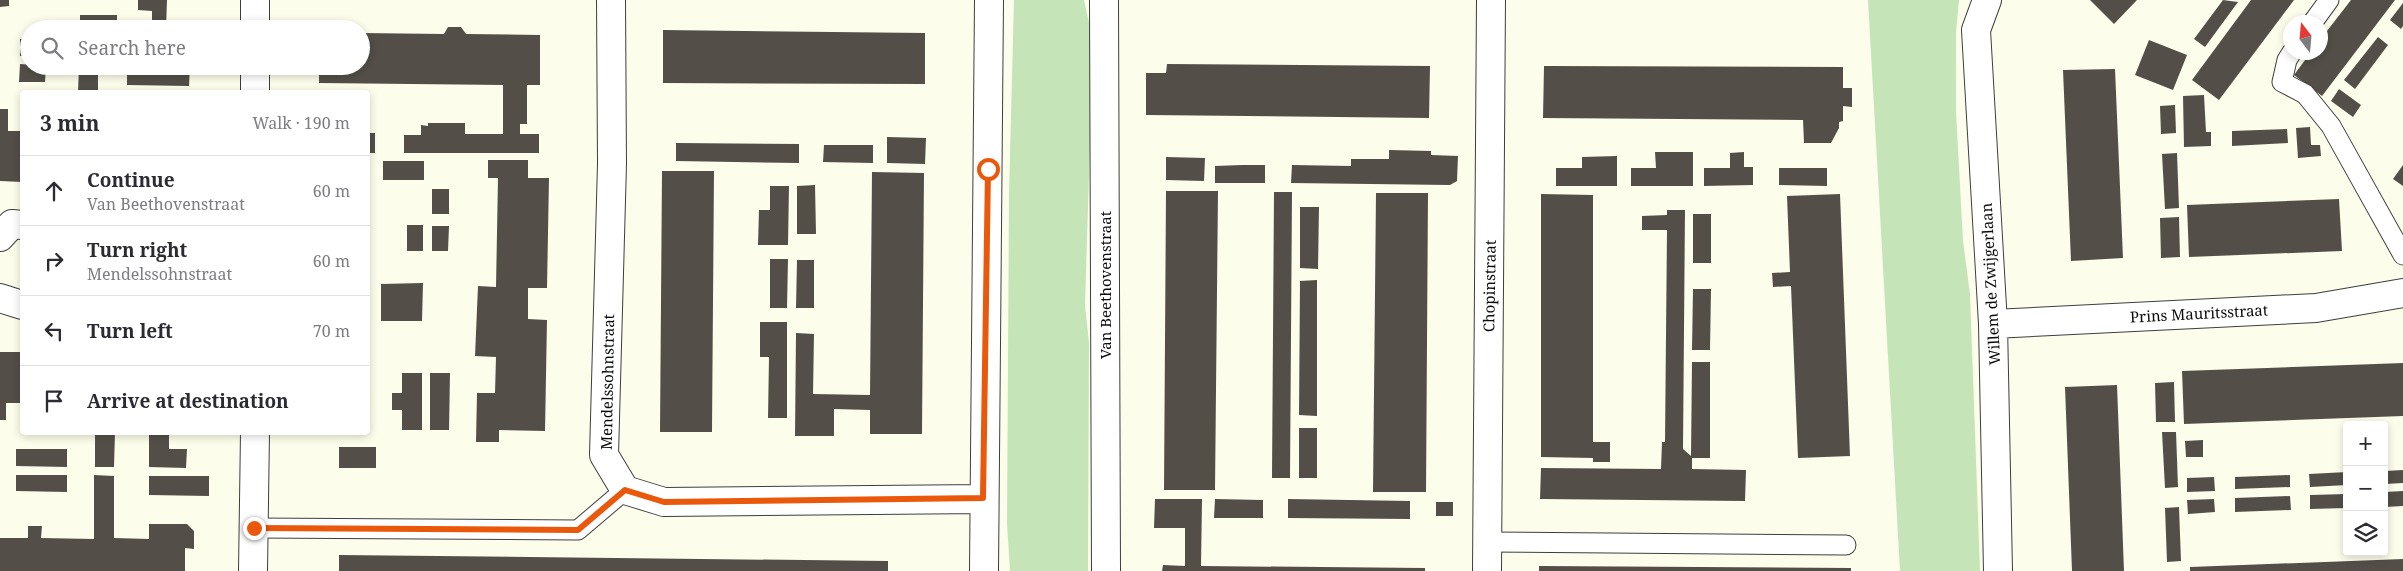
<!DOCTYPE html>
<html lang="en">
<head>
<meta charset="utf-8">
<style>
  body { margin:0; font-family:"Noto Serif",serif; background:#f7f7f7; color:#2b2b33 }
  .controls { position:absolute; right:15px; bottom:15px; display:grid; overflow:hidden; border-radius:5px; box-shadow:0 2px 8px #0003 }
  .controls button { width:45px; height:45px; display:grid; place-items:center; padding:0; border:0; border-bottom:1px solid #e1e1e2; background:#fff; color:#2b2b33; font:25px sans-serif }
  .compass { position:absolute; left:2283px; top:15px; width:45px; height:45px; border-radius:50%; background:#fff; box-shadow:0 2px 8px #0003; rotate:344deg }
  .stop { position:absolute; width:15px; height:15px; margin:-11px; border:4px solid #ea580c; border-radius:50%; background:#fff }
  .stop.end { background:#ea580c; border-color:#fff; box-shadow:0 1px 5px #0008 }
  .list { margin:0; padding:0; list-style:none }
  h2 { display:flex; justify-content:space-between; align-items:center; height:65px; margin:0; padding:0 20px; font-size:21px }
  h2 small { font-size:16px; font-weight:400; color:#7c7c81 }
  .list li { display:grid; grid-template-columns:32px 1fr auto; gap:15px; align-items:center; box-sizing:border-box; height:70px; padding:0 20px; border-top:1px solid #e1e1e2 }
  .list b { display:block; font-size:19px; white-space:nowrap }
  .list p { margin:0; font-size:16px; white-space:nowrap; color:#7c7c81 }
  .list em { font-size:16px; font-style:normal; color:#7c7c81 }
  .icon { flex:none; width:28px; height:28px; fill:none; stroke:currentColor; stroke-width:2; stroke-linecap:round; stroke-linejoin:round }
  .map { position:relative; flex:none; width:2403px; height:571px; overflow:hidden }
  .search { position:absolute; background:#fff; box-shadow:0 2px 8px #0003; left:20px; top:20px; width:350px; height:55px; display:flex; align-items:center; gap:12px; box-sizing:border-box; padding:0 18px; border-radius:28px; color:#7c7c81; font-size:19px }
  .panel { position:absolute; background:#fff; box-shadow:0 2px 8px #0003; left:20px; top:90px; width:350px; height:345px; border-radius:5px }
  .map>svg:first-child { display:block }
  .green { fill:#c5e4b8 }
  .building { fill:#534f48 }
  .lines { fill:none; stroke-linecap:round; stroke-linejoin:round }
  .lane-casing { stroke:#3e3e3e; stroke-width:21 }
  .street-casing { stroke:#3e3e3e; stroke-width:30 }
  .lane { stroke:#fff; stroke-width:19 }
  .street { stroke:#fff; stroke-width:28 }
  .route { stroke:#ea580c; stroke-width:6 }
  .labels { text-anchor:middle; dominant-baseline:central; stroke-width:5; stroke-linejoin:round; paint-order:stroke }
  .street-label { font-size:15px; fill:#0b0b0b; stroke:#fff }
</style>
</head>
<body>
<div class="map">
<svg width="2403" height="571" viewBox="0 0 2403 571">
  <rect width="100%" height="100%" fill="#fdfdeb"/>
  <path class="green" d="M1014,0H1084L1090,27V142L1085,305L1089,343L1088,571H1010L1007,524L1009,193Z
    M1868,0H1959L1956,33V112L1963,241L1970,294L1980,571H1900Z"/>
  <path class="building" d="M0,0H9V6L0,7Z
    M138,0H167L166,29H152V11L138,10Z
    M2090,0H2137L2114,24Z
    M2223,0L2238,2L2205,47L2194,39Z
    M2251,0H2294L2219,100L2192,80Z
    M2351,0H2395L2322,96L2294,75L2311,52H2320V40Z
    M2403,3V26L2401,29L2390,20Z
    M80,15H117V29H80Z
    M448,27H461L466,34L540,35V85H527V124H520V134H539V153H404V135H421V125L428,126V123H465V134H503V85L319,83V66H361V33L444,34Z
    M663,30L925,33V84L663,83Z
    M2378,37L2388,45L2355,89L2344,80Z
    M20,39H29V56H20Z
    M2149,40L2187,55L2173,90L2135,75Z
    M20,64L46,66L45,82H19Z
    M1167,64L1430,66L1429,118L1146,115V73H1166Z
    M79,66H98V91L100,92H78Z
    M127,66H190L189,86L127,85Z
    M1544,66L1843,67V88H1852V107L1843,106V121L1839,122V128L1831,143H1804L1803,120L1543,118Z
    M2115,69L2123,258L2071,261L2063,70Z
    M2339,89L2361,105L2353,117L2331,101Z
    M2204,95L2206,132H2211V146L2184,147L2183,96Z
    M2175,105L2176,133L2161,134L2160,106Z
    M0,109H8V131H22V182L0,181Z
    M2310,127L2311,145H2320L2321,156L2298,158L2296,128Z
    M2287,129L2288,143L2232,146V131Z
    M368,133H375V153H368Z
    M887,137L926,138L925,164L887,163Z
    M676,143L799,144V163L676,161Z
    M824,145H873V163L823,162Z
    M1389,150L1431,151V155L1458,156L1457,181L1450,185L1291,183L1292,165L1351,166V159H1389Z
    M1655,152H1693V186H1631V168H1656Z
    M1744,152V167H1753V185L1704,186V168H1730V153Z
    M2177,153L2179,208L2165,209L2162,154Z
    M1617,156V186H1556V168H1582V157Z
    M1166,157L1205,158L1204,181L1166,180Z
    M488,160H528V178H549L547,288H528V319L547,320L545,431L499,430V442H476L477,393H495L496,357L475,356L478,286L496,287L498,178H488Z
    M383,161H424V180H383Z
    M1242,165H1265V183H1215V166Z
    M2403,165V186L2393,179Z
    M1779,168H1827V186L1779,185Z
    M662,171H714L712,432H660Z
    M872,172L924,173L922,434H870V410L834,409V436H795L796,333L814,334L813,394L870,395Z
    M815,185L816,234H797V186Z
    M770,186H789L788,245H758L759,210H770Z
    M432,189H449V214H432Z
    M1166,191H1218L1215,490H1164Z
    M1274,192H1292L1290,478H1272Z
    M1376,193H1428L1426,492H1373Z
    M1541,194L1593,195V442H1610V462H1593V458L1541,457Z
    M1840,194L1850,456L1798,458L1791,286L1773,287L1772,273L1790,272L1787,196Z
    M2339,199L2342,251L2189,257L2187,205Z
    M1300,207H1319L1318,269L1300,268Z
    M1667,210H1685L1683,449L1691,456L1692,362H1710V458H1692V469L1746,470L1745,501L1540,499L1541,468L1661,469L1662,442H1665L1667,230H1642V216L1667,215Z
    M1693,214H1711V263H1693Z
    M2179,217L2180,257L2161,258L2160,218Z
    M407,225H423V251H407Z
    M432,226H449L448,251H432Z
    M770,259H788L787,308H770Z
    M797,260H814V308H796Z
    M1317,280V416L1299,415L1300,281Z
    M423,283L422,321H381V284Z
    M1693,289H1711L1710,350H1692Z
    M760,322H787V418H768L769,357H760Z
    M0,352H22V403H6V420H0Z
    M2403,363V416L2184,424L2182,371Z
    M402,373H422V430H402V410H392V393H402Z
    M430,373H450L449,430H430Z
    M2174,382L2175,422H2156L2155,383Z
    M2117,385L2124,571H2072L2065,387Z
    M1299,428H1317V478H1299Z
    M95,432H115L114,467H95Z
    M149,432H169V449H187L186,468L149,467Z
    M2162,432H2176L2178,487L2165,488Z
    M2203,440V457H2186L2185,441Z
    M339,447H376V468H339Z
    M16,449H67V467L16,466Z
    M2403,470V483L2385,484V471Z
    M2347,472V485L2310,487L2309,474Z
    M16,475H67V492L16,491Z
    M94,475L114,476V538L149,539V524H187L194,531V549L185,548V571H0V538H28V526H42L41,538L94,539Z
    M2290,475V487L2235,489V477Z
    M149,476H209V496L149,495Z
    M2214,477L2215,491L2187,492V478Z
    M2403,491V506L2385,507V492Z
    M2347,494V508L2310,509V495Z
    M2290,496L2291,510L2235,512V498Z
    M1155,499H1202L1201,566L1425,568V571H1162L1163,565L1185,566V528H1154Z
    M1215,499L1263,500V518H1214Z
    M1288,499L1410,501V519L1288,518Z
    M2214,499L2215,512L2188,514L2187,500Z
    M1436,502H1453V516H1436Z
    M2179,507L2181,561L2167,562L2165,508Z
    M339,555L888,561V571H339Z
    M2403,559V571H2190V567Z
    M1539,566L1851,568V571H1539Z"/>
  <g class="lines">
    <g class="lane-casing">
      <path id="lane" d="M2313,22L2329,0
        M2292,52L2287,60L2282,82L2305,94L2331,126L2403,255
        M254,528L578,530L625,490
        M1487,542L1846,545"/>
    </g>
    <g class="street-casing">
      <path id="street" d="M611,0L612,164L604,455L625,490L664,502L983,499
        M1104,0L1106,571
        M1987,0L1976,30L1993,324L1998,571
        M255,29V0
        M255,92V66
        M0,237L12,224L22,225
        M0,298L22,305
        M1993,324L2316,308L2403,293
        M253,571L255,432
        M984,571L989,0
        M1487,571L1491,0"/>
    </g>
    <use href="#lane" class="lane"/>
    <use href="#street" class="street"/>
  </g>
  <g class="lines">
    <path class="route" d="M254,528L578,530L625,490L664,502L983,498L988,169"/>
  </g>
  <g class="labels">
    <g class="street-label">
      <text transform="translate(1990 284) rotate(-93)">Willem de Zwijgerlaan</text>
      <text transform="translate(1105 285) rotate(-90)">Van Beethovenstraat</text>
      <text transform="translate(1489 286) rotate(-89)">Chopinstraat</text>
      <text transform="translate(2199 313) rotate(-3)">Prins Mauritsstraat</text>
      <text transform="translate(607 382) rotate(-89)">Mendelssohnstraat</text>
    </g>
  </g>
</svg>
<div class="controls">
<button>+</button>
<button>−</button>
<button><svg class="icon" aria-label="layers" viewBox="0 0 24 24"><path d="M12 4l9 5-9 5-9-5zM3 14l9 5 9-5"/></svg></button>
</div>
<svg class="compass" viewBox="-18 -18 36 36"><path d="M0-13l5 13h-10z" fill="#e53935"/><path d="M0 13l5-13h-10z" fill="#7c7c81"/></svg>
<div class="stop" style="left:988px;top:169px"></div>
<div class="stop end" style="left:254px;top:528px"></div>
<div class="search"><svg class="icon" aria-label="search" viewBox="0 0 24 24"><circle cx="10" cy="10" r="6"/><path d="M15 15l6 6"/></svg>Search here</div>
<section class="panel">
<h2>3 min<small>Walk · 190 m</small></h2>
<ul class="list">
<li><svg class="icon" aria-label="ahead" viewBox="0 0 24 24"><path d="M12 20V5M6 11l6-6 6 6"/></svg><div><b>Continue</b><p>Van Beethovenstraat</p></div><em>60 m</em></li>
<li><svg class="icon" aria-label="right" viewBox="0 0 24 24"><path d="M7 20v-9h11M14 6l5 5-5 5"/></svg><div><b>Turn right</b><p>Mendelssohnstraat</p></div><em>60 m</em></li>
<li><svg class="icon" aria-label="left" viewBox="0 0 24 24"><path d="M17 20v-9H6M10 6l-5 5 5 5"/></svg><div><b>Turn left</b></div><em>70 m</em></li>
<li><svg class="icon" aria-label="arrive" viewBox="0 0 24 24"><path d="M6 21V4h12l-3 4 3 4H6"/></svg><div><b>Arrive at destination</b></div></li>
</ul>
</section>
</div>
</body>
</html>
